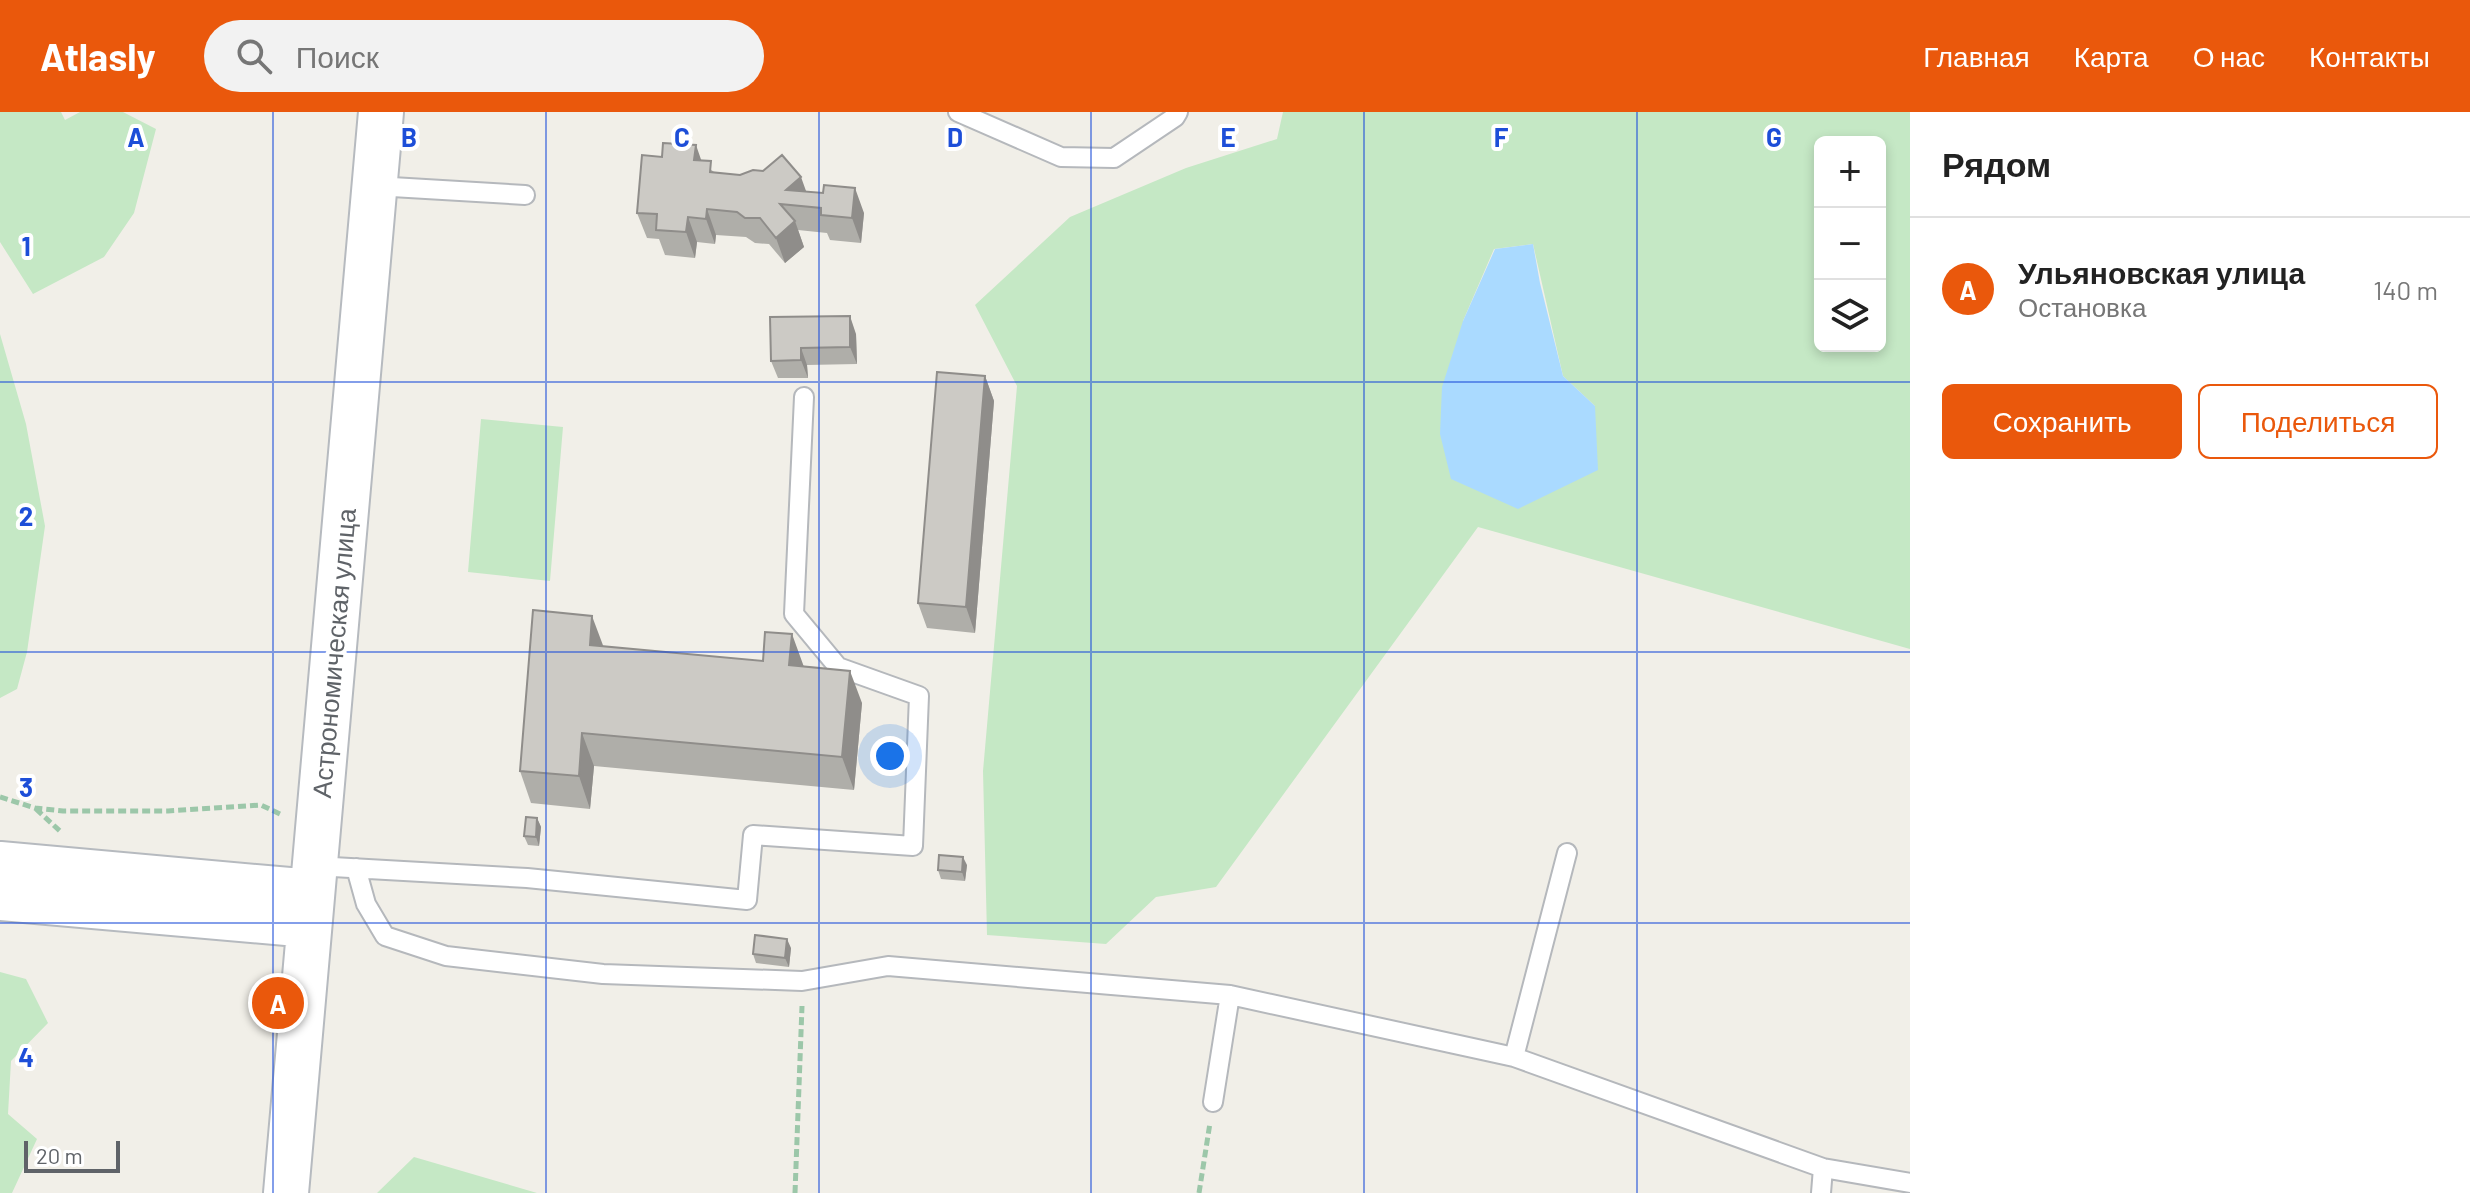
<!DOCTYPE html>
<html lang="ru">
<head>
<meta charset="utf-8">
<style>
  body { margin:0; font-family:Barlow,sans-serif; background:#f2f2f2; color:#222 }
  .controls { position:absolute; right:24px; top:24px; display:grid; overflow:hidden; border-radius:12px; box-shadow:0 4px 12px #0003 }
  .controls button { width:72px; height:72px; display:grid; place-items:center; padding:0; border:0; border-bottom:2px solid #e0e0e0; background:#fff; color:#222; font:40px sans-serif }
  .scale { position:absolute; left:24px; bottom:20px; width:96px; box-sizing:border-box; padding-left:8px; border:4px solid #5f6368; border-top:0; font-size:22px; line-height:28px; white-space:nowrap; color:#5f6368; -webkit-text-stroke:6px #fff; paint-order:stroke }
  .you { position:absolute; left:890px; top:644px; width:28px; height:28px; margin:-20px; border:6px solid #fff; border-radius:50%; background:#1a73e8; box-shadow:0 0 0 12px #1a73e833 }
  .badge { display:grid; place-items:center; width:52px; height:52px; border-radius:50%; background:#ea580c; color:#fff; font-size:26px; font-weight:700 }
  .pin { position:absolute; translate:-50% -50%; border:4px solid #fff; box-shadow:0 2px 8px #0006 }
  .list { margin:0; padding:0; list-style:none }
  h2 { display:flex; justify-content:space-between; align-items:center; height:104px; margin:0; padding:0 32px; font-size:34px }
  h2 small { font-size:26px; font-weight:400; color:#767676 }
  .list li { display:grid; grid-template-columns:52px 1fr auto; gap:24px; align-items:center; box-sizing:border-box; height:144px; padding:0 32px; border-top:2px solid #e0e0e0 }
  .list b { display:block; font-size:30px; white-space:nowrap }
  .list p { margin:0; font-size:26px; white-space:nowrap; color:#767676 }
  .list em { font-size:26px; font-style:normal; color:#767676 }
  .actions { display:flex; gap:16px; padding:24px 32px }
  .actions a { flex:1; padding:18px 0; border:2px solid #ea580c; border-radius:12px; text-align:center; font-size:28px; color:#ea580c }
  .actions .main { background:#ea580c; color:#fff }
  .icon { flex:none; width:44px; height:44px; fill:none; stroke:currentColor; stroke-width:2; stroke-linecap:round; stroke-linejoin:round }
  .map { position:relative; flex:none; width:1910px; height:1081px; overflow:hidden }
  header { display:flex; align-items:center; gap:48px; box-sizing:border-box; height:112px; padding:0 40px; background:#ea580c; color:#fff }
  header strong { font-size:38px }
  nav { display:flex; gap:44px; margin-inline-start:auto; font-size:28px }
  .search { width:560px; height:72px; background:#f2f2f2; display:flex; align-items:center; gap:20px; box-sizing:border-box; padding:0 28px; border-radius:44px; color:#767676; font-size:30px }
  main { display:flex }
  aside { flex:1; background:#fff }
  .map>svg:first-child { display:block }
  .green { fill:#c5e8c5; fill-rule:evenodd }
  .water { fill:#aadaff }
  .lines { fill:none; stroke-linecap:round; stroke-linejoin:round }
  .lane-casing { stroke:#b5b8bc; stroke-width:22 }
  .secondary-casing { stroke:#b6babf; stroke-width:48 }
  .path { stroke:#9cc7a9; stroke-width:5; stroke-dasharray:8 4; stroke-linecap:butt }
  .lane { stroke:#fff; stroke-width:18 }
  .secondary { stroke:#fff; stroke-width:44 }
  .wall { fill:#afaea9 }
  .shaded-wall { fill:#8f8d8a }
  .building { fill:#cccac5; stroke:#8f8d8a; stroke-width:2 }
  .grid { fill:none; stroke:#1d4ed8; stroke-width:2; stroke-opacity:0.55 }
  .labels { text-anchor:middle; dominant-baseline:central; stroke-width:8; stroke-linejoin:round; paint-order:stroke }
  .street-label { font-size:26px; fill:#5f6368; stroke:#fff }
  .grid-label { font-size:26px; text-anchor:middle; font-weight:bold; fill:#1d4ed8; stroke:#fff; stroke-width:8; stroke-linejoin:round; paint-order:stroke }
</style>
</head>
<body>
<header>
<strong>Atlasly</strong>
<div class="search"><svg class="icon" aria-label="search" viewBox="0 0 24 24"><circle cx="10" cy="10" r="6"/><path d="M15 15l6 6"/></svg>Поиск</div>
<nav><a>Главная</a><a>Карта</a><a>О нас</a><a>Контакты</a></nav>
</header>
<main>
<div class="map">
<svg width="1910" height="1081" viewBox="0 0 1910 1081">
  <rect width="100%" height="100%" fill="#f1efe8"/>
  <path class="green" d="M0,0H61L65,8L80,0H123L156,17L134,101L104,145L33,182L0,130Z
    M1283,0H1910V537L1478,415L1216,775L1156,785L1106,832L987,823L983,659L1017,274L975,193L1070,105L1186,56L1277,27ZM1820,30H1880V234H1820ZM1533,132L1563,264L1595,294L1463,209L1494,137Z
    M0,222L26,312L45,414L27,540L17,577L0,586Z
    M481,307L563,315L550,469L468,460Z
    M0,860L26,867L48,911L11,949L8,1002L37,1027L12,1081H0Z
    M414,1045L537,1081H377Z"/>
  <path class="water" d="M1533,132L1540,171L1563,264L1595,294L1598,358L1518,397L1451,367L1440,322L1442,275L1463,209L1495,137Z"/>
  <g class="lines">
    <g class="lane-casing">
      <path id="lane" d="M958,0L1061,45L1114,46L1175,5L1178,0
        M375,74L525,83
        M315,754L527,766L747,788L753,723L913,734L919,584L838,555L794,502L804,285
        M356,756L366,792L385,824L446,844L603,862L802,869L888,854L1230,883L1514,945L1823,1056L1910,1071
        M1514,945L1567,741
        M1213,990L1230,883
        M1821,1081L1823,1056"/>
    </g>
    <g class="secondary-casing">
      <path id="secondary" d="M0,752L312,780
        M0,786L309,813
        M286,1081L381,0"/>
    </g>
    <path class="path" d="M0,685L35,696L63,699H168L261,693L282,703
      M36,697L61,720
      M795,1081L802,894
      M1199,1081L1210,1011"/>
    <use href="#lane" class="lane"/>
    <use href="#secondary" class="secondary"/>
  </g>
  <path class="wall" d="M701,49L715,61L807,80L864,101L861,131L830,128L827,121L798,118L804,135L785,151L769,132L755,131L746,125L716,123L715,132L697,130L695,146L665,143L659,127L647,126L637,101Z
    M770,205L856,222L857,252L807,253L808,266H778L771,249Z
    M985,264L994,289L975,521L927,516L918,491Z
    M603,534L804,554L862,591L854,678L594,654L590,697L531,691L520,659Z
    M537,706L541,715L539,734L528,733L524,724Z
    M967,753L965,769L941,767L938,758Z
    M791,836L789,855L756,851L753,842Z"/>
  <path class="shaded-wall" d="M696,33L705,59L694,48Z
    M801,65L810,90L786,78Z
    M855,76L864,101L861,131L852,106Z
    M707,97L716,123L715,132L706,107Z
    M688,105L697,130L695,146L686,120Z
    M795,109L804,135L785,151L776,126Z
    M850,204L856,222L857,252L850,235Z
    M801,236L807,253L808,266L801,248Z
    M985,264L994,289L975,521L966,495Z
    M592,504L604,536L590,533Z
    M792,522L804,555L789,553Z
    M850,559L862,591L854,678L842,645Z
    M582,621L594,654L590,697L579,664Z
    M537,706L541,715L539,734L536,725Z
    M963,745L967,753L965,769L962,760Z
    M787,827L791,836L789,855L785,846Z"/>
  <path class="building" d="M663,31L696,33L694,48L711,49L710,60L740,63L753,58L763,59L782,43L801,65L786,78L823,81L824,73L855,76L852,106L821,103V96L780,92L795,109L776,126L760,106H745L737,100L707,97L706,107L688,105L686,120L656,118L657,102L637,101L642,43L662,45Z
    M850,204V235L801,236V248L771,249L770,205Z
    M937,260L985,264L966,495L918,491Z
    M533,498L592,504L590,533L763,549L765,520L792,522L789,553L850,559L842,645L582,621L579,664L520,659Z
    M526,705L537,706L536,725L524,724Z
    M939,743L963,745L962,760L938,758Z
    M755,823L787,827L785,846L753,842Z"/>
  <path class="grid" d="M273,0V1081M546,0V1081M819,0V1081M1091,0V1081M1364,0V1081M1637,0V1081M0,270H1910M0,540H1910M0,811H1910"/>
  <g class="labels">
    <g class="street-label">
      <text transform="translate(333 541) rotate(-85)">Астрономическая улица</text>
    </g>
  </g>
  <g class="grid-label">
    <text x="136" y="35">A</text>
    <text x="409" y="35">B</text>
    <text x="682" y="35">C</text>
    <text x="955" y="35">D</text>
    <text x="1228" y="35">E</text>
    <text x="1501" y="35">F</text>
    <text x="1774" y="35">G</text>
    <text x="26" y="144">1</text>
    <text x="26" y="414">2</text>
    <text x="26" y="685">3</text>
    <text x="26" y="955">4</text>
  </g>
</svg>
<div class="controls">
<button>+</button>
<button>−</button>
<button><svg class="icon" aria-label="layers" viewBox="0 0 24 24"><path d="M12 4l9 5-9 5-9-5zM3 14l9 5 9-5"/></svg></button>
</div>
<div class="scale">20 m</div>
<div class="you"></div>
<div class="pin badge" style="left:278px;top:891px">A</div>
</div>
<aside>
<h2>Рядом<small></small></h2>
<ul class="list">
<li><span class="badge">A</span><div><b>Ульяновская улица</b><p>Остановка</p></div><em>140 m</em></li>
</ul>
<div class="actions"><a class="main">Сохранить</a><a>Поделиться</a></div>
</aside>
</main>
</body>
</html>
